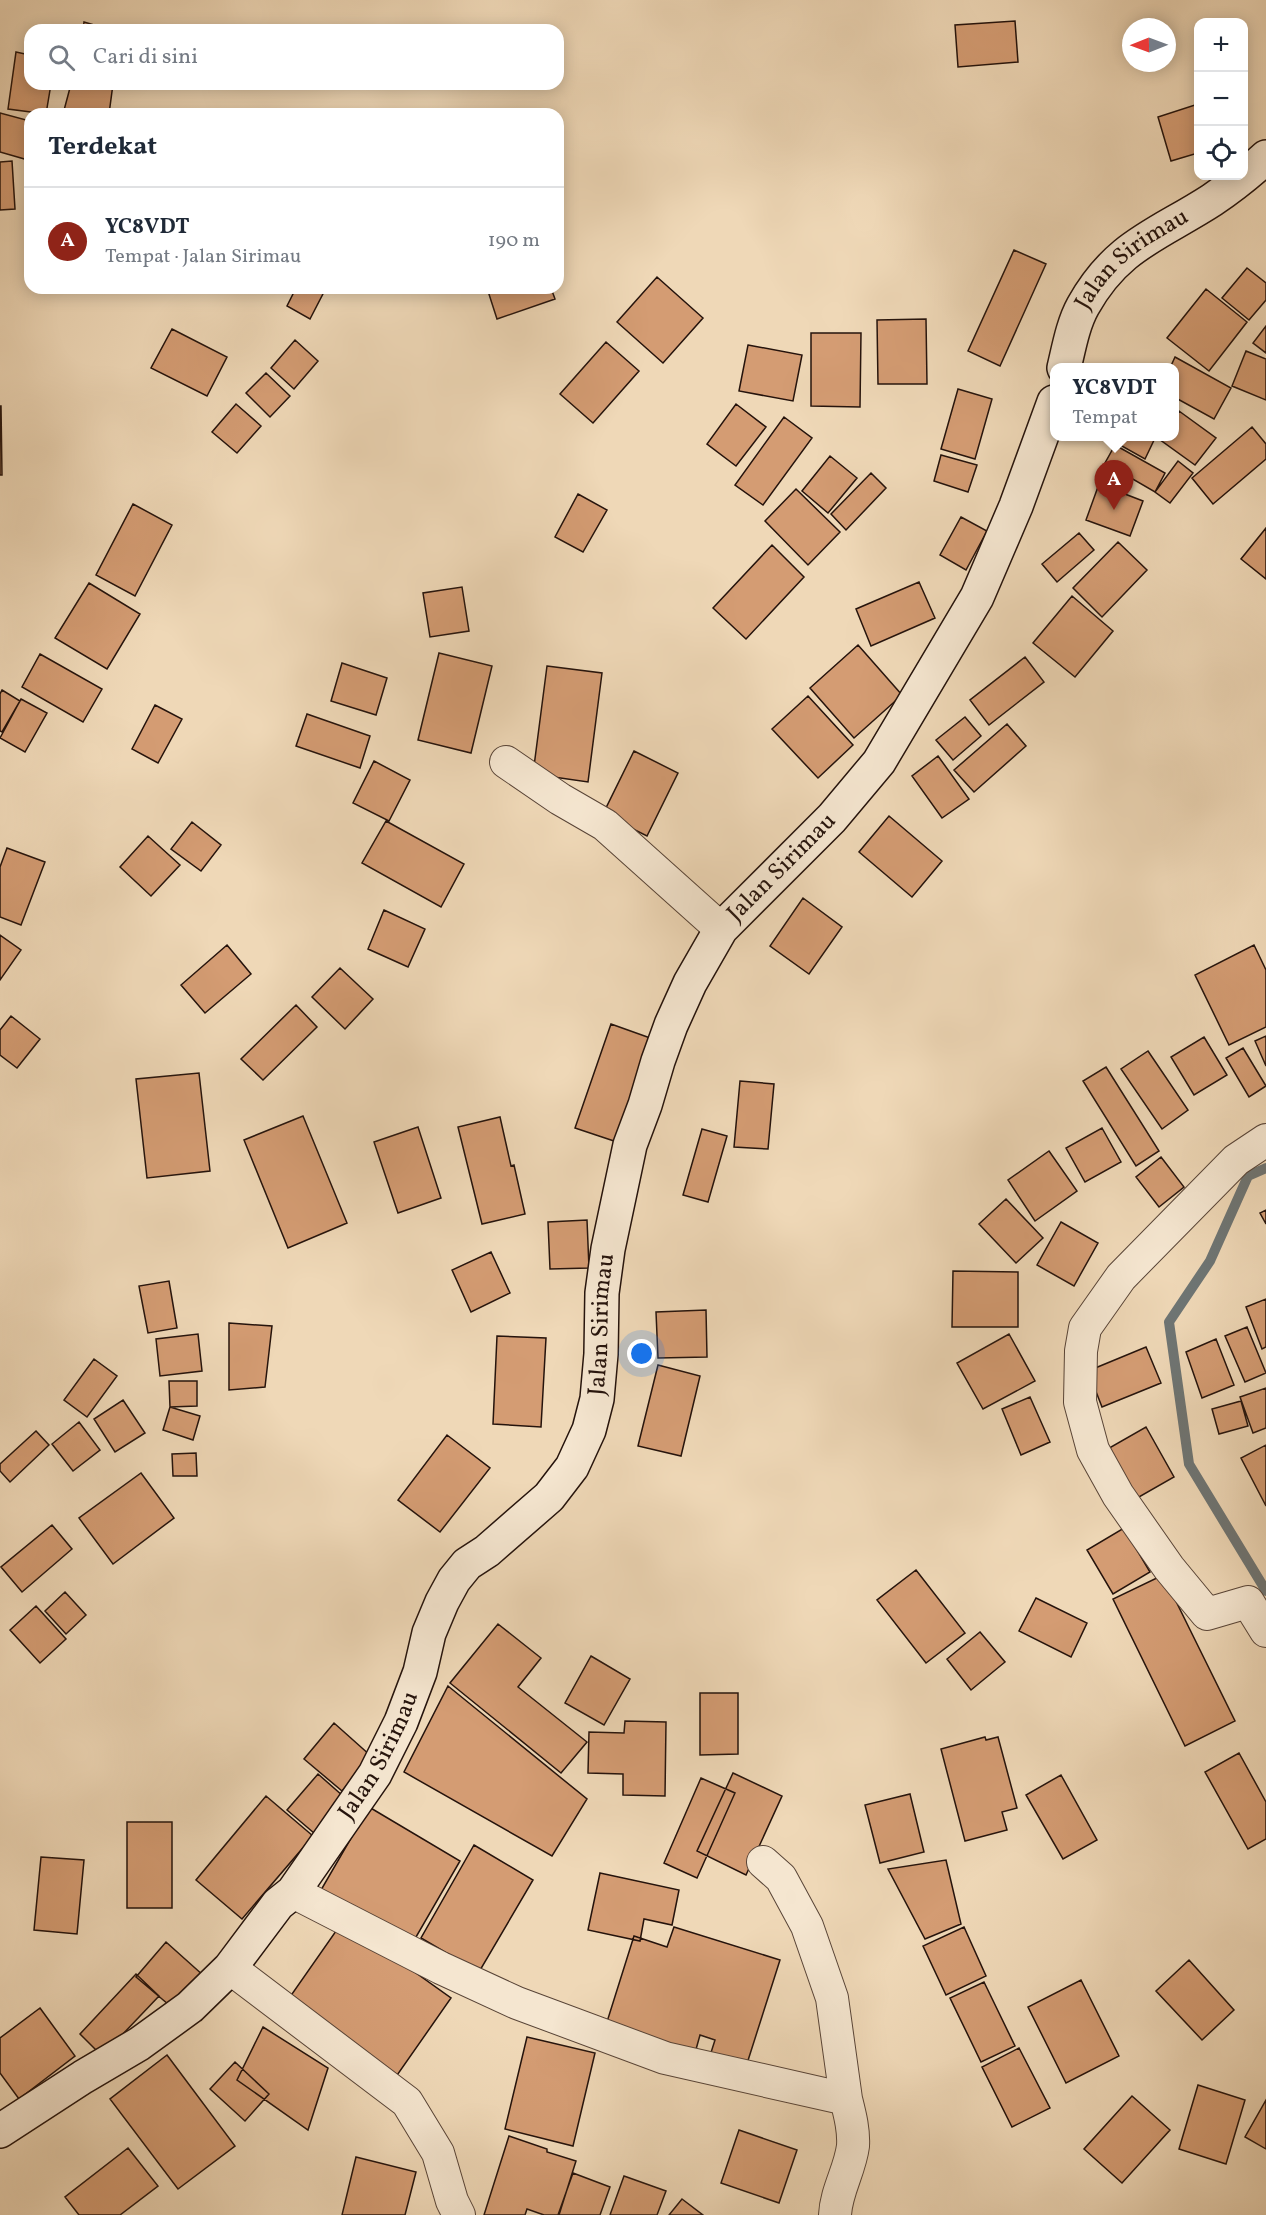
<!DOCTYPE html>
<html lang="id">
<head>
<meta charset="utf-8">
<style>
  body { margin:0; font-family:Vollkorn,serif; background:#f2f2f3; color:#1f2937 }
  .controls { position:absolute; right:18px; top:18px; display:grid; overflow:hidden; border-radius:12px; box-shadow:0 3px 15px #0003 }
  .controls button { width:54px; height:54px; display:grid; place-items:center; padding:0; border:0; border-bottom:2px solid #e0e1e3; background:#fff; color:#1f2937; font:30px sans-serif }
  .compass { position:absolute; left:1122px; top:18px; width:54px; height:54px; border-radius:50%; background:#fff; box-shadow:0 3px 15px #0003; rotate:269deg }
  .you { position:absolute; left:642px; top:1354px; width:21px; height:21px; margin:-15px; border:4px solid #fff; border-radius:50%; background:#1a73e8; box-shadow:0 0 0 9px #1a73e833 }
  .badge { display:grid; place-items:center; width:39px; height:39px; border-radius:50%; background:#8f2418; color:#fff; font-size:20px; font-weight:700 }
  .pin { position:absolute; translate:-50% -50px; filter:drop-shadow(0 2px 3px #0008) }
  .pin::after { content:''; position:absolute; top:32px; width:21px; height:18px; background:inherit; clip-path:polygon(0 0,100% 0,50% 100%) }
  .popup { position:absolute; left:1050px; top:363px; width:129px; height:78px; box-sizing:border-box; display:grid; place-content:center; border-radius:12px; background:#fff; filter:drop-shadow(0 2px 4px #0005); font-size:20px; white-space:nowrap; color:#747a83 }
  .popup b { font-size:22px; color:#1f2937 }
  .popup::after { content:''; position:absolute; left:50%; top:100%; margin-left:-12px; border:12px solid transparent; border-top-color:#fff }
  .list { margin:0; padding:0; list-style:none }
  h2 { display:flex; justify-content:space-between; align-items:center; height:78px; margin:0; padding:0 24px; font-size:26px }
  h2 small { font-size:20px; font-weight:400; color:#747a83 }
  .list li { display:grid; grid-template-columns:39px 1fr auto; gap:18px; align-items:center; box-sizing:border-box; height:108px; padding:0 24px; border-top:2px solid #e0e1e3 }
  .list b { display:block; font-size:22px; white-space:nowrap }
  .list p { margin:0; font-size:20px; white-space:nowrap; color:#747a83 }
  .list em { font-size:20px; font-style:normal; color:#747a83 }
  .icon { flex:none; width:33px; height:33px; fill:none; stroke:currentColor; stroke-width:2; stroke-linecap:round; stroke-linejoin:round }
  .map { position:relative; flex:none; width:1266px; height:2215px; overflow:hidden }
  .search { position:absolute; background:#fff; box-shadow:0 3px 15px #0003; left:24px; top:24px; width:540px; height:66px; display:flex; align-items:center; gap:15px; box-sizing:border-box; padding:0 21px; border-radius:18px; color:#747a83; font-size:22px }
  .panel { position:absolute; background:#fff; box-shadow:0 3px 15px #0003; left:24px; top:108px; width:540px; height:186px; border-radius:18px }
  .map>svg:first-child { display:block }
  .lines { fill:none; stroke-linecap:round; stroke-linejoin:round }
  .stream { stroke:#6e7574; stroke-width:10 }
  .building { fill:#d49c73; stroke:#25130c; stroke-width:1.5 }
  .minor-casing { stroke:#584437; stroke-width:34 }
  .secondary-casing { stroke:#25130c; stroke-width:36 }
  .minor { stroke:#f5e6d0; stroke-width:32 }
  .secondary { stroke:#f5e6d0; stroke-width:33 }
  .labels { text-anchor:middle; dominant-baseline:central; stroke-width:5; stroke-linejoin:round; paint-order:stroke }
  .street-label { font-size:24px; fill:#25130c; stroke:#f5e6d0 }
</style>
</head>
<body>
<div class="map">
<svg width="1266" height="2215" viewBox="0 0 1266 2215">
  <rect width="100%" height="100%" fill="#efd8b7"/>
  <filter id="stains"><feTurbulence type="fractalNoise" baseFrequency=".00333" numOctaves="4"/><feColorMatrix values="0 0 0 0 .2 0 0 0 0 .09 0 0 0 0 .02 0 0 0 .5 -.17"/></filter>
  <radialGradient id="worn" r=".72"><stop offset=".6" stop-color="#630" stop-opacity="0"/><stop offset="1" stop-color="#630" stop-opacity=".3"/></radialGradient>
  <g class="lines">
    <path class="stream" d="M1266,1168L1248,1176L1210,1261L1169,1322L1189,1464L1266,1591"/>
  </g>
  <path class="building" d="M1015,21L1018,62L958,67L955,25Z
    M84,22L111,30H83Z
    M16,52L30,55V84H51L46,114L8,109Z
    M71,84H113L109,114H63Z
    M1198,104V153L1171,161L1158,117Z
    M0,113L30,121V154L28,160L0,152Z
    M12,161L15,209L0,210V162Z
    M1014,250L1046,264L1000,366L968,351Z
    M1247,268L1266,283V300L1249,320L1222,298Z
    M657,277L703,318L663,363L617,322Z
    M296,288H326L310,319L287,306Z
    M487,288H551L555,299L497,319Z
    M1206,289L1247,322L1209,371L1167,338Z
    M926,319L927,384H878L877,320Z
    M1266,326V353L1253,343Z
    M172,329L227,357L207,396L151,368Z
    M811,333H861L860,407L811,406Z
    M295,340L318,361L294,389L271,368Z
    M606,342L639,371L593,423L560,394Z
    M748,345L802,355L793,401L739,391Z
    M1246,351L1266,359V400L1232,386Z
    M1175,357L1231,388L1214,419L1174,397V368H1170Z
    M266,373L290,396L270,417L246,393Z
    M958,389L992,399L975,459L941,449Z
    M236,404L261,426L237,453L212,432Z
    M736,404L766,427L736,466L707,444Z
    M0,406H1L2,475H0Z
    M1179,411L1216,438L1195,465L1159,439L1161,436H1174V418Z
    M784,417L812,438L763,505L735,485Z
    M1252,427L1266,444V459L1213,504L1192,478Z
    M1104,436H1156L1145,459Z
    M1115,445L1165,473L1155,492L1105,463Z
    M941,455L977,465L968,492L934,481Z
    M830,456L857,478L828,513L802,491Z
    M1178,461L1193,473L1170,503L1155,492Z
    M871,473L886,488L846,530L831,514Z
    M1099,484L1143,501L1130,536L1086,520Z
    M796,489L840,532L808,565L765,521Z
    M578,494L607,510L583,552L555,537Z
    M133,504L172,525L135,596L96,575Z
    M961,517L987,531L966,570L940,555Z
    M1266,528V579L1241,559Z
    M1079,533L1094,550L1057,582L1042,564Z
    M1118,542L1147,570L1102,617L1073,588Z
    M772,545L804,577L746,639L713,608Z
    M919,582L935,618L871,646L856,609Z
    M89,583L140,614L107,669L55,638Z
    M462,587L469,631L430,637L423,593Z
    M1072,596L1113,631L1075,677L1033,643Z
    M858,645L902,695L854,738L810,688Z
    M439,653L492,666L471,753L418,740Z
    M40,654L102,689L83,722L22,687Z
    M1025,657L1044,682L989,725L970,700Z
    M342,663L387,678L376,715L331,701Z
    M547,666L602,673L588,782L533,774Z
    M2,690L20,701L2,732L0,731V694Z
    M808,696L853,745L818,778L772,729Z
    M21,699L47,713L25,752L0,738Z
    M155,705L182,719L158,763L132,749Z
    M307,714L370,736L360,768L296,746Z
    M965,717L981,736L953,760L936,740Z
    M1007,724L1026,746L974,792L954,770Z
    M634,751L678,773L647,836L603,814Z
    M938,756L969,799L942,818L912,776Z
    M374,761L410,780L389,821L353,803Z
    M889,816L942,861L912,897L859,852Z
    M386,821L464,864L441,907L362,863Z
    M192,822L221,845L201,871L171,849Z
    M148,836L180,865L151,896L120,867Z
    M7,848L45,862L21,925L0,917V867Z
    M803,898L842,927L809,974L770,946Z
    M384,910L425,929L408,967L368,949Z
    M0,935L21,950L0,980Z
    M227,945L251,974L205,1013L181,985Z
    M1254,945L1266,970V1027L1229,1045L1195,975Z
    M340,968L373,999L345,1029L312,997Z
    M296,1005L317,1027L263,1080L241,1059Z
    M11,1016L40,1039L17,1068L0,1055V1030Z
    M611,1024L653,1039L617,1142L575,1128Z
    M1266,1036V1066L1255,1041Z
    M1204,1037L1227,1075L1194,1095L1171,1057Z
    M1243,1048L1266,1086L1249,1097L1226,1058Z
    M1148,1051L1188,1110L1162,1129L1121,1069Z
    M1106,1067L1159,1151L1136,1166L1083,1081Z
    M199,1073L210,1171L147,1178L136,1079Z
    M740,1081L774,1084L768,1149L734,1147Z
    M303,1116L347,1223L288,1248L244,1140Z
    M500,1117L511,1166L514,1165L525,1214L482,1224L458,1127Z
    M418,1127L441,1198L398,1213L374,1142Z
    M1102,1128L1121,1162L1085,1182L1066,1148Z
    M702,1129L727,1136L708,1202L683,1195Z
    M1049,1151L1077,1191L1035,1221L1008,1180Z
    M1161,1157L1184,1187L1159,1207L1136,1177Z
    M1006,1199L1043,1238L1016,1263L979,1224Z
    M1266,1210V1224L1260,1213Z
    M587,1220L589,1268L550,1269L548,1222Z
    M1061,1222L1098,1243L1074,1286L1037,1265Z
    M491,1252L510,1293L471,1312L452,1270Z
    M953,1271L1018,1272V1327H952Z
    M169,1281L177,1328L148,1333L139,1286Z
    M1266,1299V1347L1262,1349L1246,1307Z
    M706,1310L707,1357L658,1358L656,1312Z
    M229,1323L272,1326L265,1387L229,1390Z
    M1247,1327L1266,1373L1245,1382L1225,1336Z
    M198,1334L202,1371L160,1376L156,1339Z
    M1009,1334L1035,1381L983,1409L957,1363Z
    M497,1336L546,1338L541,1427L493,1424Z
    M1216,1339L1234,1385L1202,1398L1186,1352Z
    M1146,1347L1161,1383L1102,1407L1088,1371Z
    M94,1359L117,1376L87,1417L64,1400Z
    M658,1365L700,1376L681,1456L638,1446Z
    M169,1381H197V1406L170,1407Z
    M1266,1388V1428L1253,1433L1240,1397Z
    M1030,1397L1050,1442L1021,1455L1002,1409Z
    M123,1400L145,1433L115,1452L94,1419Z
    M1241,1401L1248,1426L1219,1434L1212,1409Z
    M170,1407L200,1416L193,1440L163,1430Z
    M79,1422L100,1450L73,1471L52,1444Z
    M1146,1427L1174,1477L1132,1501L1104,1451Z
    M36,1431L49,1445L10,1482L0,1471V1464Z
    M447,1435L490,1468L440,1532L398,1500Z
    M1266,1445V1506L1241,1458Z
    M196,1453L197,1476H173L172,1454Z
    M141,1473L174,1518L113,1564L79,1518Z
    M52,1525L72,1549L22,1592L1,1567Z
    M1124,1528L1150,1572L1113,1594L1087,1550Z
    M916,1570L965,1633L926,1663L877,1600Z
    M1163,1575L1235,1721L1185,1746L1113,1599Z
    M65,1592L86,1615L66,1634L45,1611Z
    M1036,1598L1087,1623L1071,1657L1019,1631Z
    M36,1606L66,1639L40,1663L10,1630Z
    M498,1624L541,1658L518,1687L587,1742L561,1773L450,1683Z
    M980,1632L1005,1662L971,1690L947,1659Z
    M591,1656L630,1679L604,1725L565,1703Z
    M448,1686L587,1799L552,1856L404,1772Z
    M700,1693H738V1754L700,1755Z
    M625,1721L666,1722L665,1796L623,1795V1774L588,1773L589,1732L624,1733Z
    M334,1723L371,1756L342,1791L304,1759Z
    M985,1737L986,1740L998,1737L1017,1808L1002,1812L1007,1830L965,1841L941,1749Z
    M1239,1753L1266,1802V1839L1248,1849L1205,1772Z
    M733,1773L782,1796L746,1875L697,1851Z
    M318,1774L351,1803L321,1839L287,1810Z
    M1061,1775L1097,1840L1063,1859L1026,1795Z
    M701,1778L735,1793L697,1878L664,1863Z
    M910,1794L924,1852L880,1863L865,1805Z
    M266,1796L313,1836L242,1919L196,1880Z
    M369,1807L460,1861L412,1944L321,1890Z
    M127,1822H172V1908H127Z
    M474,1845L533,1880L479,1972L421,1938Z
    M41,1857L84,1860L77,1934L34,1930Z
    M946,1860L961,1924L925,1939L888,1869Z
    M600,1873L679,1890L672,1925L644,1919L640,1941L588,1930Z
    M343,1921L451,1998L393,2081L285,2004Z
    M674,1927L780,1960L744,2073L708,2062L715,2040L700,2035L695,2053L606,2025L634,1936L667,1947Z
    M964,1927L986,1976L946,1995L923,1946Z
    M166,1942L204,1976L175,2010L136,1977Z
    M1189,1960L1234,2010L1202,2040L1156,1991Z
    M136,1974L159,1996L102,2056L80,2034Z
    M1081,1980L1119,2056L1066,2083L1028,2007Z
    M984,1982L1015,2046L981,2062L950,1998Z
    M40,2008L75,2056L19,2099L0,2073V2038Z
    M263,2027L328,2068L308,2130L237,2080Z
    M527,2037L595,2053L573,2146L505,2129Z
    M1019,2048L1050,2108L1012,2127L982,2067Z
    M167,2055L235,2146L178,2189L110,2099Z
    M235,2062L269,2094L245,2121L210,2089Z
    M1198,2085L1245,2100L1226,2164L1179,2149Z
    M1132,2096L1170,2130L1122,2183L1084,2149Z
    M1266,2100V2149L1245,2137Z
    M739,2130L797,2150L779,2203L721,2183Z
    M509,2136L547,2149V2152L576,2161L559,2215H544L527,2209L525,2215H484Z
    M128,2148L158,2186L120,2215H79L65,2197Z
    M356,2157L416,2172L405,2215H342Z
    M573,2173L610,2187L600,2215H558Z
    M624,2176L666,2191L657,2215H610Z
    M682,2199L703,2215H669Z"/>
  <g class="lines">
    <g class="minor-casing">
      <path id="minor" d="M506,762L560,799L605,825L721,929
        M1266,1140L1236,1160L1121,1277L1085,1328L1081,1351L1080,1402L1093,1450L1118,1495L1169,1568L1207,1614L1248,1602L1266,1631
        M293,1892L441,1968L517,2003L665,2058L846,2099L832,1998L807,1926L781,1878L763,1862
        M230,1968L407,2102L438,2153L452,2201L459,2215
        M835,2215C836,2191 850,2170 853,2146C854,2130 850,2115 846,2099"/>
    </g>
    <g class="secondary-casing">
      <g id="secondary">
        <path id="s1" d="M1064,368C1069,347 1073,324 1083,306C1117,245 1158,235 1212,200C1231,187 1249,173 1266,157"/>
        <path id="s2" d="M0,2131L83,2077L139,2044L190,2007L230,1968L278,1904L293,1892L375,1774L401,1722L420,1672L429,1633L442,1602L454,1580L467,1564L487,1551L549,1497L572,1467L589,1430L597,1399L601,1354L602,1293L608,1249L630,1145L645,1105L658,1061L671,1025L690,983L721,929L832,818L879,762L977,597L1016,506L1054,402"/>
      </g>
    </g>
    <use href="#minor" class="minor"/>
    <use href="#secondary" class="secondary"/>
  </g>
  <g class="labels">
    <g class="street-label">
      <text stroke="none"><textPath href="#s1" startOffset="134">Jalan Sirimau</textPath></text>
      <text stroke="none"><textPath href="#s2" startOffset="1552">Jalan Sirimau</textPath></text>
      <text stroke="none"><textPath href="#s2" startOffset="1048">Jalan Sirimau</textPath></text>
      <text stroke="none"><textPath href="#s2" startOffset="544">Jalan Sirimau</textPath></text>
    </g>
  </g>
  <rect width="100%" height="100%" filter="url(#stains)"/>
  <rect width="100%" height="100%" fill="url(#worn)"/>
</svg>
<div class="controls">
<button>+</button>
<button>−</button>
<button><svg class="icon" aria-label="locate" viewBox="0 0 24 24"><circle cx="12" cy="12" r="6"/><path d="M12 2v4M12 18v4M2 12h4M18 12h4"/></svg></button>
</div>
<svg class="compass" viewBox="-18 -18 36 36"><path d="M0-13l5 13h-10z" fill="#e53935"/><path d="M0 13l5-13h-10z" fill="#747a83"/></svg>
<div class="you"></div>
<div class="pin badge" style="left:1114px;top:510px">A</div>
<div class="popup"><b>YC8VDT</b>Tempat</div>
<div class="search"><svg class="icon" aria-label="search" viewBox="0 0 24 24"><circle cx="10" cy="10" r="6"/><path d="M15 15l6 6"/></svg>Cari di sini</div>
<section class="panel">
<h2>Terdekat<small></small></h2>
<ul class="list">
<li><span class="badge">A</span><div><b>YC8VDT</b><p>Tempat · Jalan Sirimau</p></div><em>190 m</em></li>
</ul>
</section>
</div>
</body>
</html>
